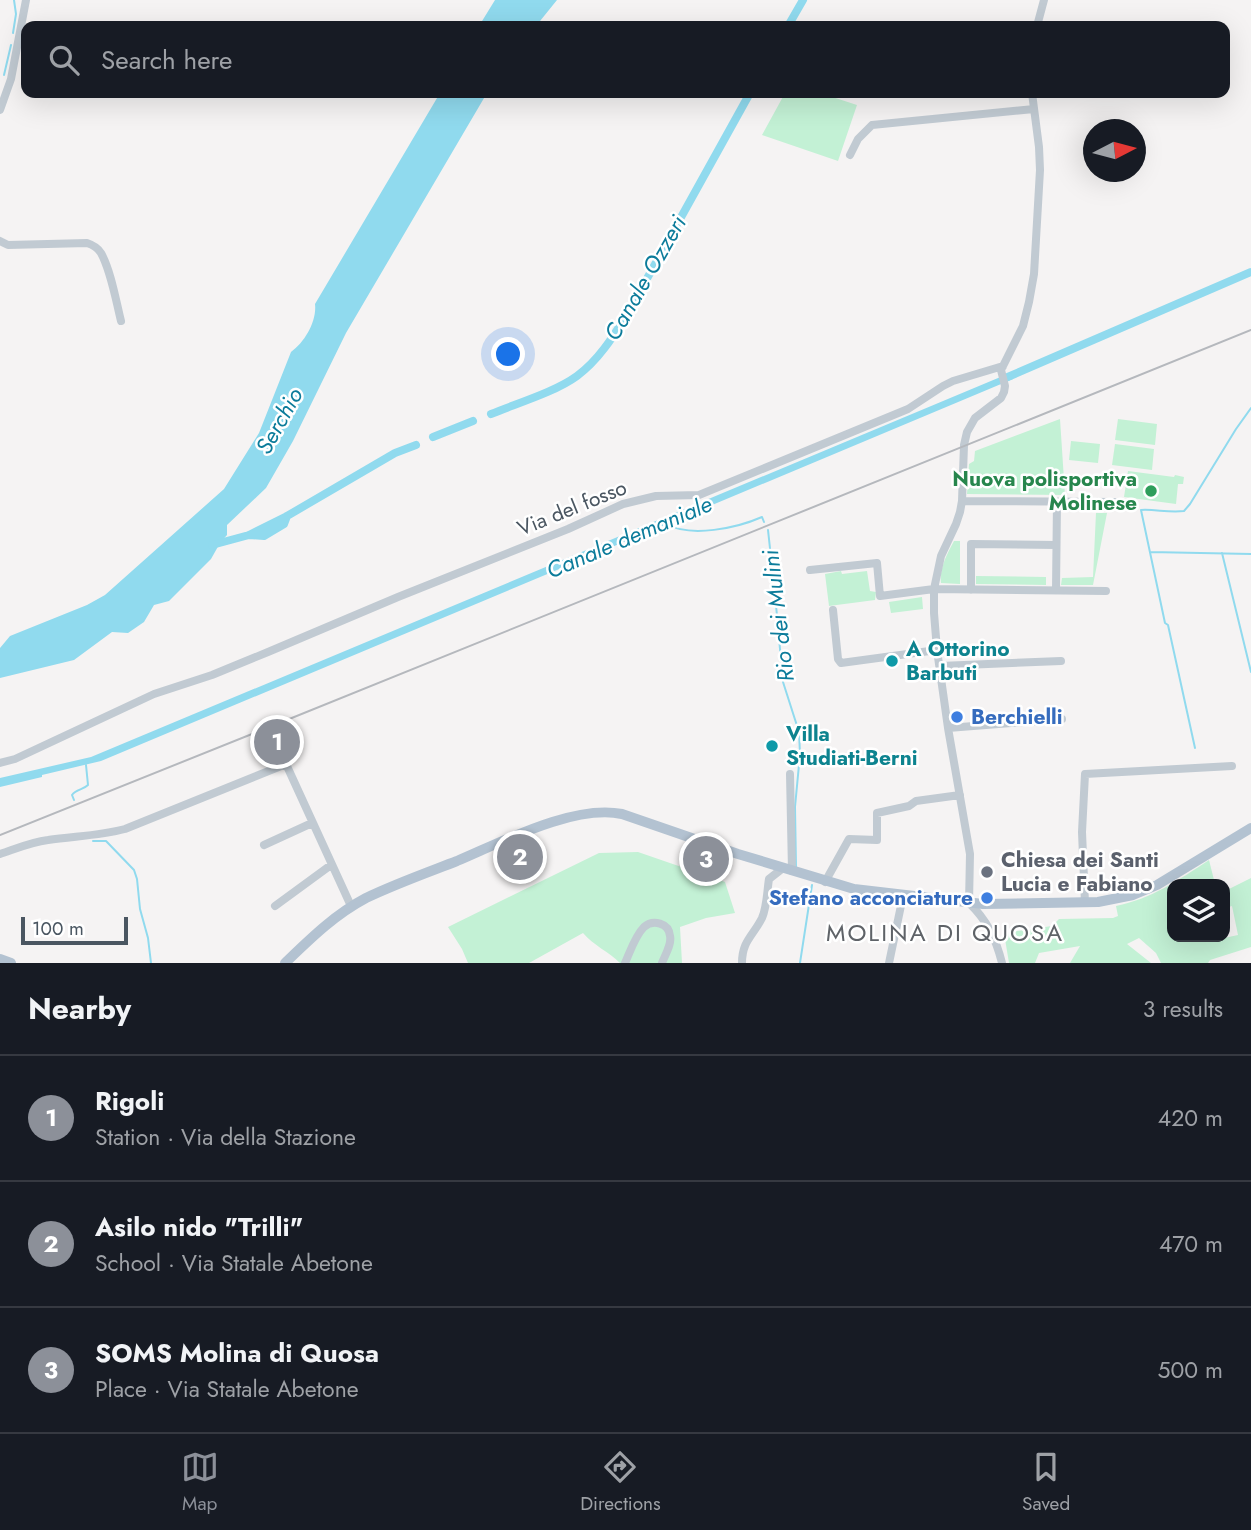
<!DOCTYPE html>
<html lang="en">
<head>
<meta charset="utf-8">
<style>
  body { margin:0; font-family:Jost,sans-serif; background:#242831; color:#f1f3f6 }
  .controls { position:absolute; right:21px; bottom:21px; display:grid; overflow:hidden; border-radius:14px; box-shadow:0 7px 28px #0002 }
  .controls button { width:63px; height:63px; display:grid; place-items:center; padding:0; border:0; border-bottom:2px solid #363941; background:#171b24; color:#f1f3f6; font:35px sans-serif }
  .compass { position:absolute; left:1083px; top:119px; width:63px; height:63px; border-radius:50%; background:#171b24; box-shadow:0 7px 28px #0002; rotate:84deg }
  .scale { position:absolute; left:21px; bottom:18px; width:107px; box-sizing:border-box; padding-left:7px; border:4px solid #4a5661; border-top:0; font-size:19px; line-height:24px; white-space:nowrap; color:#4a5661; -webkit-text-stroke:5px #fff; paint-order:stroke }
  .you { position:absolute; left:509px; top:355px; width:24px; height:24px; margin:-18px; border:5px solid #fff; border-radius:50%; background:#1a73e8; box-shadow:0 0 0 10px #1a73e833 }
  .badge { display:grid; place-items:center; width:46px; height:46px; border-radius:50%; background:#8c9099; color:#fff; font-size:23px; font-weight:700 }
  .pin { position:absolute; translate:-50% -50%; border:4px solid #fff; box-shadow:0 2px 7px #0006 }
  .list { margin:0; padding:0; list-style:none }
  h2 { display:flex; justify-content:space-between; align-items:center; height:91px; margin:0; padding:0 28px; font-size:30px }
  h2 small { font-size:23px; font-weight:400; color:#9ea1a6 }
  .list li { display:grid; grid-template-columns:46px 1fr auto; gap:21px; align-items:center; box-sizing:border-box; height:126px; padding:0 28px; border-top:2px solid #363941 }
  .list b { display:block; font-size:26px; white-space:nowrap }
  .list p { margin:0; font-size:23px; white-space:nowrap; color:#9ea1a6 }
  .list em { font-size:23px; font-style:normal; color:#9ea1a6 }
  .icon { flex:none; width:38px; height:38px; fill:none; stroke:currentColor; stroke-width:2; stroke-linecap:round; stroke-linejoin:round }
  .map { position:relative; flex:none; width:1251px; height:963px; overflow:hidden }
  .search { position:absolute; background:#171b24; box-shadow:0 7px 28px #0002; left:21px; right:21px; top:21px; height:77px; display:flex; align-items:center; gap:18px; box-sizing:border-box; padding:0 24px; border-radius:14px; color:#9ea1a6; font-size:26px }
  .sheet { height:469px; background:#171b24 }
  nav { display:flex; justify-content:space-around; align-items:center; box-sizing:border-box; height:98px; border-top:2px solid #363941; background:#171b24; font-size:19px; color:#9ea1a6 }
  nav a { display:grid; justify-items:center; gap:4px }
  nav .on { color:#8c9099 }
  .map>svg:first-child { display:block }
  .green { fill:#c3f1d5 }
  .water { fill:#90daee }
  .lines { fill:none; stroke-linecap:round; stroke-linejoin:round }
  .stream { stroke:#90daee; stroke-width:2 }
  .canal { stroke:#90daee; stroke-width:8 }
  .minor { stroke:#c1cad2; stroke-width:8 }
  .major { stroke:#b3c2d1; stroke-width:10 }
  .rail { stroke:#b5b8bd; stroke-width:2 }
  .leisure-dot { fill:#2e9e5b; stroke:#fff; stroke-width:2.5 }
  .culture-dot { fill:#0f9aa8; stroke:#fff; stroke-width:2.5 }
  .shop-dot { fill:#3f7fe0; stroke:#fff; stroke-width:2.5 }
  .worship-dot { fill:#6b7280; stroke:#fff; stroke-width:2.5 }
  .labels { text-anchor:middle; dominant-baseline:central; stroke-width:5; stroke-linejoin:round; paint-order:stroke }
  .leisure-label { font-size:21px; font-weight:bold; fill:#27864d; stroke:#fff; text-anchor:end }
  .street-label { font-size:21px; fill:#4a5661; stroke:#fff }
  .culture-label { font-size:21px; font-weight:bold; fill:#0d838f; stroke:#fff; text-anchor:start }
  .shop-label { font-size:21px; font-weight:bold; fill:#366cbe; stroke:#fff; text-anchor:start }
  .worship-label { font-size:21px; font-weight:bold; fill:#5b616d; stroke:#fff; text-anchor:start }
  .water-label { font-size:23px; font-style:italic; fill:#0c7c9b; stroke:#fff }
  .quarter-label { font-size:24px; letter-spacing:2px; fill:#5f6368; stroke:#fff }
</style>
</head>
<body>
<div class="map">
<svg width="1251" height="963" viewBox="0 0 1251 963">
  <rect width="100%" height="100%" fill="#f5f3f3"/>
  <path class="green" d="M785,93H820L857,105L838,161L762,135Z
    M1060,419L1065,495L967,494L969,464L974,461L975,451Z
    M1118,419L1157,424L1155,445L1115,440Z
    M1071,441L1100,444L1098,463L1069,460Z
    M1115,444L1154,449L1152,470L1112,465Z
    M1128,471L1174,477L1175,475L1184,477L1183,484H1178L1176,504L1124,497Z
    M1096,513H1107L1093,585H1061L1062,578L1093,577Z
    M954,541H960V584L941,583C939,569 947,554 954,541Z
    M841,571L842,574L867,571L870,591L876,592L875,600L829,606L825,574Z
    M976,576L1046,577V585L976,584Z
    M922,597L923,609L891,613L889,602Z
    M638,852L725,882L735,913L706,918L680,927L682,963H620C609,952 593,945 583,933L529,963H468L462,949L448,927L599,853Z
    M1209,860L1215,884H1172V937H1223L1224,938L1238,935L1232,906L1225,908V891L1251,878V947L1210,960L1208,963H1161L1156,953L1139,938L1127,944L1151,963H1070L1080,946L1039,953L1035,963H1009L1004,933L1052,926L1059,919L1113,918L1118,916L1116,906C1151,899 1179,880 1209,860Z"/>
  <path class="water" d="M495,0H557L536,26H479Z
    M440,93H487L346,333L293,441L266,488L227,525V535L220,543L211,559L169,601L154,605L144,622L128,633L112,632L74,660L0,678V648L10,636L87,605L105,595L224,489L259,433L291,352C305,342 317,321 315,304Z
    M1010,373L1013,379L101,761L42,775V777L0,787V778L91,757Z"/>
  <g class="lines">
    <path class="stream" d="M13,33L16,14L14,0
      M4,75L11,45
      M666,524C691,538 737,528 762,517L764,522
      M768,530L775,594L783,682L799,732L800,754L795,807L796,867
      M1150,552L1251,554
      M1222,553L1251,672
      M1195,748L1168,625L1165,623L1141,510C1155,509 1169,513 1184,511L1190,504L1236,429L1251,408
      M74,800L72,795C76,789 83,790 88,785L86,765
      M93,841H106L134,870L137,879L140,909L148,938L151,963
      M800,963L812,885"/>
    <path class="canal" d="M788,26L803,0
      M1003,379L1251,272
      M491,414C518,403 555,392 577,376C600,359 614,335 629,311L750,93
      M433,437L473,421
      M249,535L264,536L284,524L287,516
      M212,545L249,535L287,516L395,453L416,445"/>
    <path class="minor" d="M1037,26L1044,0
      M0,110L11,79L26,0
      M850,155L858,139L872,125L1034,109
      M0,241L8,245L87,243C93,245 98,248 101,253C111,271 116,301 121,321
      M962,501L1114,502
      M810,570L877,563L880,596L934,589L1106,591
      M971,590V544L1056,545
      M1056,590L1057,502
      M833,610L838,659L841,663L937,650
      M940,666L1061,661
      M948,728L1062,719
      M0,763L15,759L154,694L212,675L268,652L398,597L568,529L623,504L656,496L699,495L908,409L943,386L953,381L1003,366
      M790,774L792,871
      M264,845L312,823
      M0,854C15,849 31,842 48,840C74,836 99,836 125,829L286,764L351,906
      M825,882L849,839L877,840V813L909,806L916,801L960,795
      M1085,903L1082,832L1085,774L1232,766
      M275,906L331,865
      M625,963C630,952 635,936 644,927C653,919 669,923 670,936C672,944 665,955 662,963
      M742,963C742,941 753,936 762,918C767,907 767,891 769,879L783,868
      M889,963L903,896
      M1002,963C996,939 987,920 969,903L970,854L948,728L937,650L934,613V589L941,556L956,524L960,512L962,501L964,445L967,432L975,418L1001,398L1004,392L1005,386L1001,370L1023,326L1029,302L1034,274L1040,170L1039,147L1032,93"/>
    <path class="major" d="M0,959L11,963
      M285,963C310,939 334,915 366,898C395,884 426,873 457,861C502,842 574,804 622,814L738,854L854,889L983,904L1098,902L1133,895L1157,885L1251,828"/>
    <path class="rail" d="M0,835L267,728L1251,330"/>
  </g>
  <circle class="leisure-dot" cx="1151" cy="491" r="7"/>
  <g class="culture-dot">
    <circle cx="892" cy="661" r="7"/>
    <circle cx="772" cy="746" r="7"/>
  </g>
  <g class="shop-dot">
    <circle cx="957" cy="717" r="7"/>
    <circle cx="987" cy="898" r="7"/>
  </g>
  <circle class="worship-dot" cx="987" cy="872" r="7"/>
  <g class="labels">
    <g class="leisure-label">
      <text x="1137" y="479">Nuova polisportiva<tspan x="1137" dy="24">Molinese</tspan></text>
    </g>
    <g class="street-label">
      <text transform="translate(572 508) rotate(-22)">Via del fosso</text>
    </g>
    <g class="culture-label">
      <text x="906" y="649">A Ottorino<tspan x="906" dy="24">Barbuti</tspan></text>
      <text x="786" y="734">Villa<tspan x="786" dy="24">Studiati-Berni</tspan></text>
    </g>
    <g class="shop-label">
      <text x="971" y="717">Berchielli</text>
      <text x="973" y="898" text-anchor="end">Stefano acconciature</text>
    </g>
    <g class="worship-label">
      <text x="1001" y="860">Chiesa dei Santi<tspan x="1001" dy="24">Lucia e Fabiano</tspan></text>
    </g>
    <g class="water-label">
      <text transform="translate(645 278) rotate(-60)">Canale Ozzeri</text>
      <text transform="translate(279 421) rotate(-61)">Serchio</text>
      <text transform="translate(629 537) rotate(-23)">Canale demaniale</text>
      <text transform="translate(778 616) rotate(-97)">Rio dei Mulini</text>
    </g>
    <g class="quarter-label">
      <text x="945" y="932">MOLINA DI QUOSA</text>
    </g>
  </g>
</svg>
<div class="controls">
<button><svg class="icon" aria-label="layers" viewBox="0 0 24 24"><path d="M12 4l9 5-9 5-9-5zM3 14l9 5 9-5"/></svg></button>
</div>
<svg class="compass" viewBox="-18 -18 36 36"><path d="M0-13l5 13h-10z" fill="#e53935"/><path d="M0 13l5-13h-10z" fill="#9ea1a6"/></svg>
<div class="scale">100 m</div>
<div class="you"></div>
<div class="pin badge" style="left:277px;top:742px">1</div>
<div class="pin badge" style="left:520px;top:857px">2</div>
<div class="pin badge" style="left:706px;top:859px">3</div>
<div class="search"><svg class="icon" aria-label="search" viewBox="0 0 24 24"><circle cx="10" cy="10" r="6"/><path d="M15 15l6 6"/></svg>Search here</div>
</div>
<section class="sheet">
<h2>Nearby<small>3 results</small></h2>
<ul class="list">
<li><span class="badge">1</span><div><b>Rigoli</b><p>Station · Via della Stazione</p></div><em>420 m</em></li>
<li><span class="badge">2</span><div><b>Asilo nido &quot;Trilli&quot;</b><p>School · Via Statale Abetone</p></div><em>470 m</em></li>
<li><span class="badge">3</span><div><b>SOMS Molina di Quosa</b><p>Place · Via Statale Abetone</p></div><em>500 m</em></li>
</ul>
</section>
<nav>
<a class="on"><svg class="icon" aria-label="map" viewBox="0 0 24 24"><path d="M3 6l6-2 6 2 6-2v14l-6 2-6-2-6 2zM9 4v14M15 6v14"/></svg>Map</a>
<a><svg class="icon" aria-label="directions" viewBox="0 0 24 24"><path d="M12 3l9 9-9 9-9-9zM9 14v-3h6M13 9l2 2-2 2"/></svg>Directions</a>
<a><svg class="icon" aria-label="saved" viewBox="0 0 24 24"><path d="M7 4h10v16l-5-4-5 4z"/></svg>Saved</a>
</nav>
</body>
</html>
